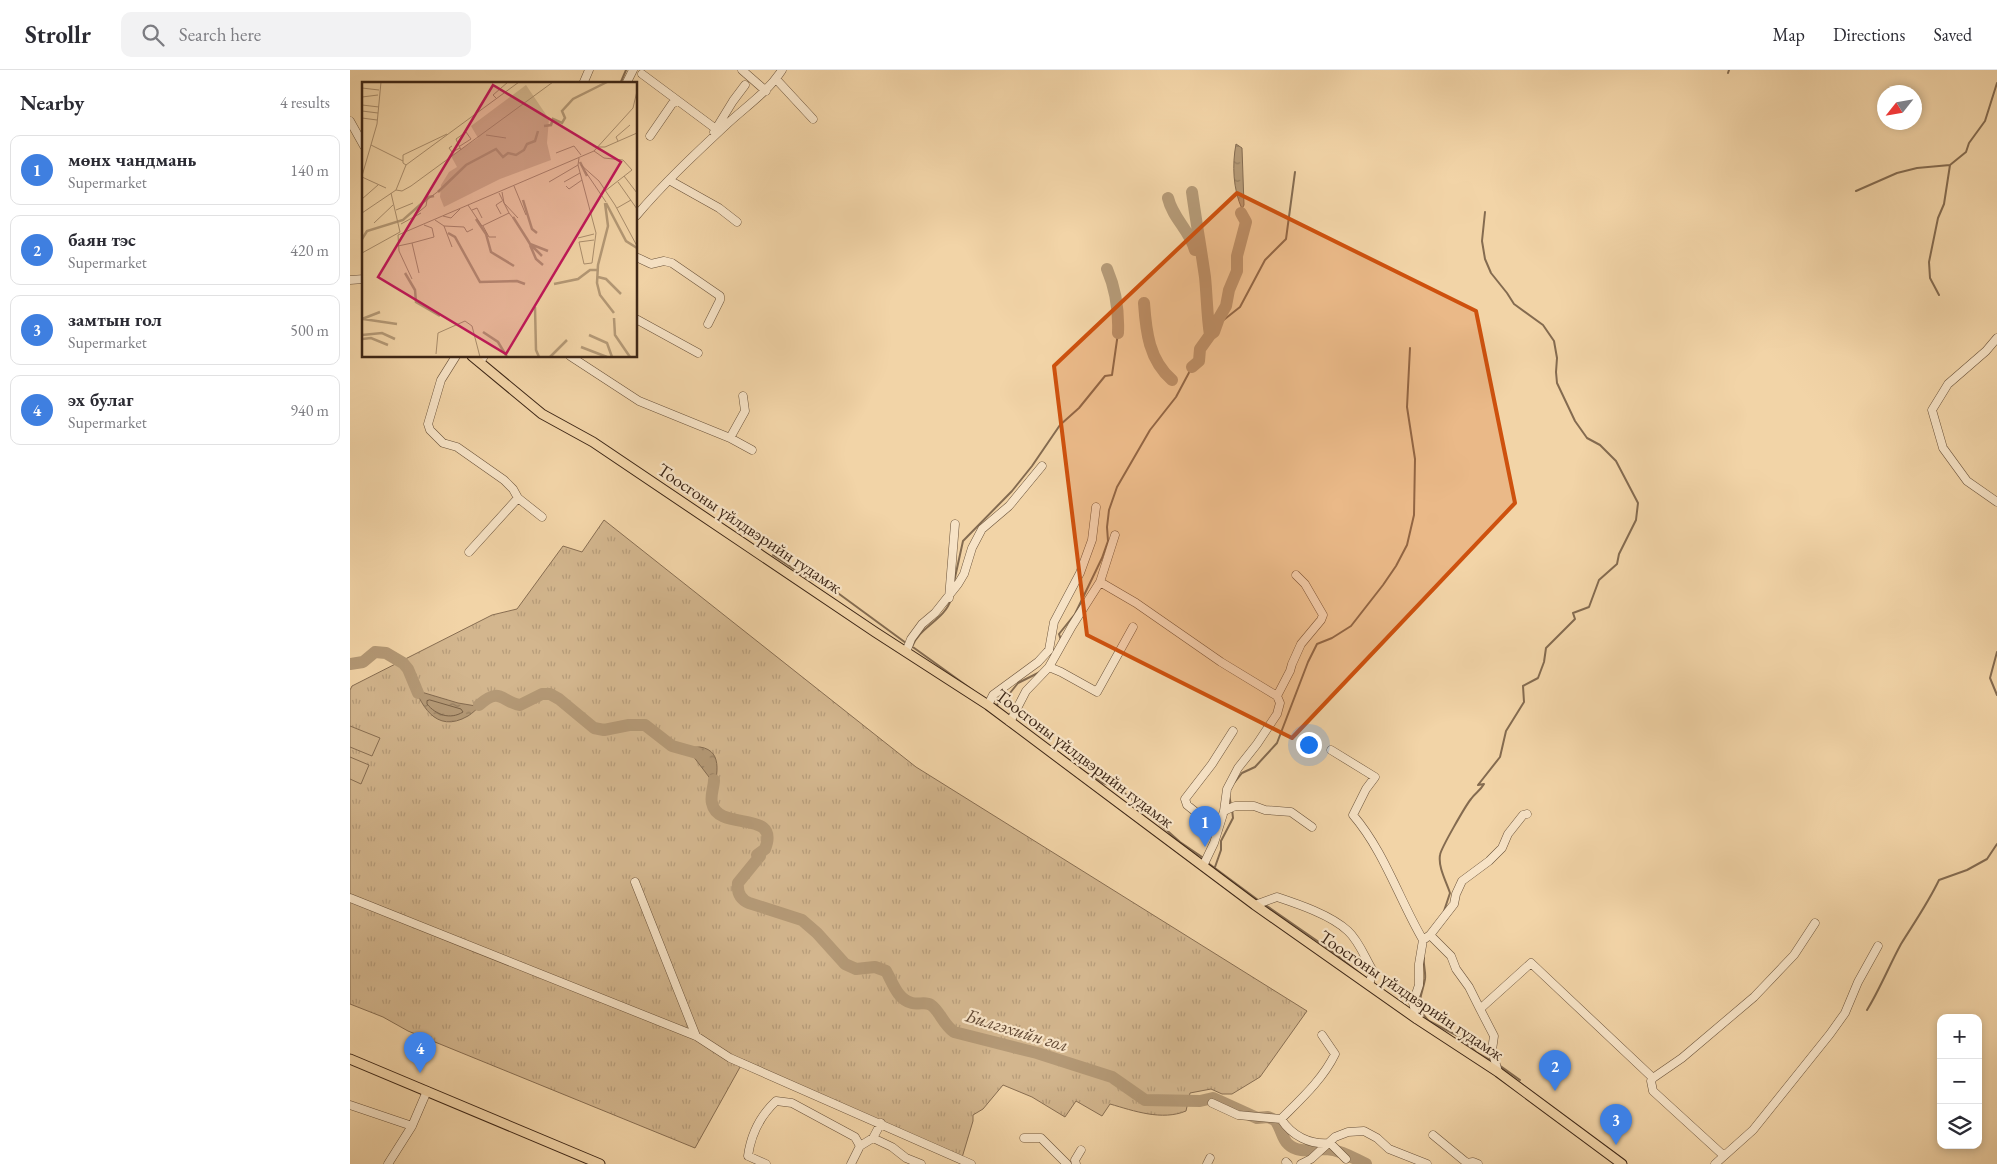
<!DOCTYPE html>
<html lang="en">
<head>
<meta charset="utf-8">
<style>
  body { margin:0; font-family:"EB Garamond",serif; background:#f2f2f3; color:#2b2b33 }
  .controls { position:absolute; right:15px; bottom:15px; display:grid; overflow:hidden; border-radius:10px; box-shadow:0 2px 8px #0003 }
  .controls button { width:45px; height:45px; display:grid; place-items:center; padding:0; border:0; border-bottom:1px solid #e1e1e2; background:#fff; color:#2b2b33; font:25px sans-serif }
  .compass { position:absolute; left:1527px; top:15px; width:45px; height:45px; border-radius:50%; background:#fff; box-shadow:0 2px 8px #0003; rotate:239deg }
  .you { position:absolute; left:958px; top:674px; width:18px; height:18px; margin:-12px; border:4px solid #fff; border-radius:50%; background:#1a73e8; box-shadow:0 0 0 8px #1a73e833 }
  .badge { display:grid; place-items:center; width:32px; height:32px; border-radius:50%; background:#8f2418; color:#fff; font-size:16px; font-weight:700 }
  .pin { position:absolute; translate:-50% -41px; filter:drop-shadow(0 1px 2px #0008) }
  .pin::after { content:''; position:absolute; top:26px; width:18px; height:15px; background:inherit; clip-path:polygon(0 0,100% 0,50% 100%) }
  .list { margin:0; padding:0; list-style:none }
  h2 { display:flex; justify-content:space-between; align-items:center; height:65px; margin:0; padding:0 20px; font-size:21px }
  h2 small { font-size:16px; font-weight:400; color:#7c7c81 }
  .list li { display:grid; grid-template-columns:32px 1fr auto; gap:15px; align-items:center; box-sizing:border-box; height:70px; margin:0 10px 10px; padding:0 10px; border:1px solid #e1e1e2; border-radius:10px }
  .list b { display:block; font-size:19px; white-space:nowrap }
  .list p { margin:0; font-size:16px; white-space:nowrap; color:#7c7c81 }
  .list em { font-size:16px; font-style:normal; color:#7c7c81 }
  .icon { flex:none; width:28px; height:28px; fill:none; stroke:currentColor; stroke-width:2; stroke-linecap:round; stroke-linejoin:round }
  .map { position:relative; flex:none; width:1647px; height:1094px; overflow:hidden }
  header { display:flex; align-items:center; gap:30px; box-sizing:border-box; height:70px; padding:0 25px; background:#fff; border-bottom:1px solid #e1e1e2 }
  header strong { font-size:24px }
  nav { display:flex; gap:28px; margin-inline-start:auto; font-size:18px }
  .search { width:350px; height:45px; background:#f2f2f3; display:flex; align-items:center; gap:12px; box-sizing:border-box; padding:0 18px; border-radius:10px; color:#7c7c81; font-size:19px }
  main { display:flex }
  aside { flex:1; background:#fff }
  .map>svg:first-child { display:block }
  .grass { fill:url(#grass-tufts); stroke:#886e52 }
  .garden { fill:#d3b68e; stroke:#886e52 }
  .water { fill:url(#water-ripples); stroke:#846b50 }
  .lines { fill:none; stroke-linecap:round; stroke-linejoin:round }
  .shore { stroke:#786046; stroke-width:1 }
  .stream { stroke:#846b50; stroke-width:2 }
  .river { stroke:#b49976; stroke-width:12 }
  .minor-casing { stroke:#6a523a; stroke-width:9 }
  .major-casing { stroke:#3d2616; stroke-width:11 }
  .minor { stroke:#f7e3c6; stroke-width:8 }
  .major { stroke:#f2d4a7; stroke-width:9 }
  .marked { fill:#ce510e; fill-opacity:0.2; stroke:#ce510e; stroke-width:4; stroke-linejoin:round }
  .labels { text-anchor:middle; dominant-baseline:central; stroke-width:4.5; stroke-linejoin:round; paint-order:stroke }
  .street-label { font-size:18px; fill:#3d2616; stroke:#f7e3c6 }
  .water-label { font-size:19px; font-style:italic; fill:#614833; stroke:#f7e3c6 }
  .inset-river { fill:none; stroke:#b49976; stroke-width:2.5 }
  .inset-road { fill:none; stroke:#aa8e6d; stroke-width:1 }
  .view { fill:#c2185b; fill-opacity:0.15; stroke:#c2185b; stroke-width:2.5 }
  .inset-edge { fill:none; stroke:#3d2616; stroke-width:2.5 }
</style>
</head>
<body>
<header>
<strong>Strollr</strong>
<div class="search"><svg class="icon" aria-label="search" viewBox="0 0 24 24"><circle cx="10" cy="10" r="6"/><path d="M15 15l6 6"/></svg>Search here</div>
<nav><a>Map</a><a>Directions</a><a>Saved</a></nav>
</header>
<main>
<aside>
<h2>Nearby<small>4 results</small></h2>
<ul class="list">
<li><span class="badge" style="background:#3f7fe0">1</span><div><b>мөнх чандмань</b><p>Supermarket</p></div><em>140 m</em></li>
<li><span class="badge" style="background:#3f7fe0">2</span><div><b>баян тэс</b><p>Supermarket</p></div><em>420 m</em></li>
<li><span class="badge" style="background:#3f7fe0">3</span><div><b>замтын гол</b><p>Supermarket</p></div><em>500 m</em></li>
<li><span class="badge" style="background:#3f7fe0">4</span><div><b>эх булаг</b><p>Supermarket</p></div><em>940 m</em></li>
</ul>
</aside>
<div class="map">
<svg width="1647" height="1094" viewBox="0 0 1647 1094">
  <defs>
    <pattern id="grass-tufts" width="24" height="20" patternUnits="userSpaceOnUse" patternTransform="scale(1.25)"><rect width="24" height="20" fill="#d3b68e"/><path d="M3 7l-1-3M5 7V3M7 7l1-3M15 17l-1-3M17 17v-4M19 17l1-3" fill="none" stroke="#b69c7a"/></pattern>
    <pattern id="water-ripples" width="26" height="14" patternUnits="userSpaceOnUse" patternTransform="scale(1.25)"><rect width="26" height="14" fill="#b49976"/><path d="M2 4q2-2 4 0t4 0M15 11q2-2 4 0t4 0" fill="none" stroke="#947d60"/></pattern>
  </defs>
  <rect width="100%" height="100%" fill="#f2d4a7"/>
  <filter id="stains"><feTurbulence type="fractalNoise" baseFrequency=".004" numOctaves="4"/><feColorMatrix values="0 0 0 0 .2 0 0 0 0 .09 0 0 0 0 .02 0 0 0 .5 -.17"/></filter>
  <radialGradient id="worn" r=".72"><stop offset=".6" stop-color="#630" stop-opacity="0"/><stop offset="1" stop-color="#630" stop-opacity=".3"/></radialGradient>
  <path class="grass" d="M254,450L566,697L957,941L910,1007L882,1024H872L861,1019L840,1023L836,1041C812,1051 784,1041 760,1034L752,1046L726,1031L715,1047L682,1027L653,1015L633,1039L623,1045V1051L611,1091L394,990L345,1078L58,961L33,947L0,934V620L2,616L142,545L167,539L213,476L232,482Z"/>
  <path class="garden" d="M0,656L30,668L22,686L0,677Z
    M0,687L19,695L11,714L0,709Z"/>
  <path class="water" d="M886,74L892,78L894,135L892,139C883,119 882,95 886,74Z
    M62,607L68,621L108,633L126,636L136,628L143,625V627C132,630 128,640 118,646C85,665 70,634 61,608Z
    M350,677C376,681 365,710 363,727H361L362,713L359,707L340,682L330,679L331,678Z"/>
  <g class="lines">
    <path class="shore" d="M80,630L111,639L113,642C100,650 86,645 77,634V631Z"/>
    <path class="stream" d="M1378,3L1379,0
      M270,14L276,0
      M1506,121L1547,103L1567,98L1600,95
      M1589,225L1580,208L1579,192L1588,148L1594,134L1600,95L1616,82L1619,73L1635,51L1647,13
      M866,256L890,237L915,190L936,169L945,102
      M423,485L454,506L481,518L556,573
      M604,512L613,471L662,421L682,396L710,355L729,338L755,306L762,305L768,263
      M711,570L709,564L725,544L752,488L758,471L757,457L759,440L767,417L800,360L826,327L842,297
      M560,575L624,621
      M562,577C569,557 595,550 601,529
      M1647,582L1640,608L1647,625
      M647,636L651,623H660L668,613L690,602
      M700,676L735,702L753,713L770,719L830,772L855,789
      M884,713L892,703L905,697L927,673L958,592L967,574L982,568L1001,556L1033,515L1046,496L1057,475L1064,445L1065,389L1057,337L1060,278
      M879,725L881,735
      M858,793L908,830
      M865,797L871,780V771L883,748L882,739
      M914,834L976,877L1016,908
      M1094,841L1100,823C1096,811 1088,797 1090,785C1091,778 1116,735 1121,729C1125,723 1130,721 1134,714L1128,715L1150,687L1156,661L1174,632L1173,616L1188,608L1194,592L1196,578L1225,549L1223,543L1239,537L1249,510L1267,494L1269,484L1286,450L1288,433L1266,391L1250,375L1237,368L1225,351L1207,313L1206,302L1207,288L1204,271L1193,255L1164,234L1157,223L1141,203L1135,189L1132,171L1135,142
      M1074,888C1073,895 1076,902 1075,909C1072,927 1063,936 1079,951
      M1517,940C1530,919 1539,896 1551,874C1564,853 1578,833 1589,810L1617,800L1637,789L1647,774
      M1079,951L1108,966L1126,982L1142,991
      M1149,995L1170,1010"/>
    <path class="river" d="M842,122C846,151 851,179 855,207C857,227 857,246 860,265L850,279L849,291L842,297
      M818,128C823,149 839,159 845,180
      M757,199C766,220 769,240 768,263
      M794,233C796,262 799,290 822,310
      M860,265L864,262L869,248L876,236L879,220L887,201V186L896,152L891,143
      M0,594L13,592L25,582L36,583L53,593L58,599L68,623
      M129,635C151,616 151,632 170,635L192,624H200L209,629L244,658L254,660L279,655H295L322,676L347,683
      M364,710C364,717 360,726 362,733C368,763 431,738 415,779L407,785L410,786L388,813C387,822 390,829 399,833L452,850L467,863L495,894L506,899L525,897L536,901C543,913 547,929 562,933C569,935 575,931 581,935C589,940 593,954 604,962L687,983L762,1007L795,1030L850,1031L863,1028L907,1048L918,1047L925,1050C931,1057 932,1069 938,1074C948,1084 963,1079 976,1079C991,1080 1003,1088 1016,1094"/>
    <g class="minor-casing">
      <path id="minor" d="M392,0L416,21
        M292,4L366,59
        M426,9L463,49
        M233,14L239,0
        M276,14L283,0
        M0,51L14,76
        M364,62L383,31L395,15
        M300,66L322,34L327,31
        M319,110L369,138L387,152
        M286,146C313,114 344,85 375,56C395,37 417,23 432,0
        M286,187L301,194L314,191L322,193L370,226V230L358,254
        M0,210L14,209
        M286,249L348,283
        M1647,268L1636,281L1598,314L1582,340L1593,378L1617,411L1647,432
        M106,286L91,310L78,354L80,360L93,373L107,377L154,410L163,419L168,428L192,447
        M220,286L289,331L380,368L402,380
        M130,292L134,286
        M380,368L395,341L393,326
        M765,465L750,512L786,533L871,592L927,626L930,633L927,644L907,674L888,698L877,719L874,741L864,773L853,796
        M119,482L168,428
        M599,528L605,454
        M556,582L561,569L572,554L585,543L608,514L614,504L622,478L632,459L659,436L692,396
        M699,597L711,602L747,622L783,557
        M927,626L940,601L942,594L951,574L971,550L973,545L955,514L946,505
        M638,635L643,625L688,592L699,580L704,552L730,503L742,470L746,437
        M660,652L676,621L699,597L722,556L750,512
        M981,680L1025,707L1016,719L1003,745C1034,781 1049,829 1073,870
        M874,741L885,736H904L915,740L941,742L962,757
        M868,760L837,735L835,729L862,694L883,661
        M285,812L346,966
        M0,828L346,966L380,988L621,1094
        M905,835L927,827C948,834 981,845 998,861C1009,871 1015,888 1023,901L1019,915
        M1080,865L1101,886L1106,899L1119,917L1130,939
        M1067,949L1063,933L1069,915V894L1073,870L1080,865L1104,834L1106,824L1112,811L1139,791L1152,778L1158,764L1173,745L1177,744
        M1148,1002L1142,980L1144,966L1130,939L1181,893L1303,1008
        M862,1033L888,1045L931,1049C942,1066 960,1075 980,1073L996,1089
        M0,1035L62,1056L77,1021
        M931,1049C951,1029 973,1009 985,984L972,965
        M1083,1065L1117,1093L1123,1092L1128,1094
        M523,1068L542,1077L556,1088L571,1094
        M674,1068H691L717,1094
        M1373,1085L1303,1021L1301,1011L1303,1008L1332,988L1404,927L1444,885L1465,853
        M936,1092L938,1094
        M38,1094L62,1056
        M416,1094L398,1086C401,1064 410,1046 426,1031L442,1033L505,1067L510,1076
        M501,1094L510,1076L523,1068L531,1053
        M726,1094L725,1090L731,1080
        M857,1094L860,1088
        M951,1094L961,1089L985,1067L998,1062L1014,1061L1027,1068L1039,1079L1077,1094
        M1365,1094L1403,1060L1480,964L1495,943L1508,912L1528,876"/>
    </g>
    <g class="major-casing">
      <path id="major" d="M122,286L192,344L243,372L525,562L638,635L905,835L1067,949L1148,1002L1272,1094
        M0,989L250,1094"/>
    </g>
    <use href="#minor" class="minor"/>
    <use href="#major" class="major"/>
  </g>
  <path class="marked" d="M887,123L1126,241L1165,433L942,668L737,565L704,296Z"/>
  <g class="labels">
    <g class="street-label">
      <text transform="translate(400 458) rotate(34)">Тоосгоны үйлдвэрийн гудамж</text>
      <text transform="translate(735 688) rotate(37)">Тоосгоны үйлдвэрийн гудамж</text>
      <text transform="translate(1062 925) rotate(34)">Тоосгоны үйлдвэрийн гудамж</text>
    </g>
    <g class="water-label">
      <text transform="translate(667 960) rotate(17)">Билгэхийн гол</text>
    </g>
  </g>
  <g transform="translate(12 12)">
    <rect width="275" height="275" fill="#f2d4a7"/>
    <path d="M164,3L187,37L185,61L189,78L138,97L82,125L78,115L79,103L87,90L95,85L89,74L116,56L109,44Z" fill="#d3b68e"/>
    <path class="inset-river" d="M182,44L189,43L191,37L200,41L203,36L200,29L211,17L245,0M218,80L225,94M76,110L104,83L134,67L141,75L146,71L154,73L162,68L165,62L173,59L176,49M161,118L170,147L175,151M243,121L246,144L236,183L235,201L238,213L252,231M244,121L264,159L275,166M151,135L165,157M114,137L124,152L129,170L152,184M86,151L93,155L118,200L155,199L163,202M0,157L5,149L41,138L67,115L72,114M165,157L168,162L186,169M168,162L180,174M168,163L174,177L181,183M43,191L53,208L54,220L78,234M236,195L244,197L259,212M192,202L216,197L228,188H237M173,225L174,268L177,275M252,236L253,253L268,275M0,237L18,230M1,237L35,242M121,250L136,260L145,275M0,253L20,251L33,257M227,253L245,261L250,275M0,257L9,256L26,263M219,265L245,275M188,275L205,258"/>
    <path class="inset-road" d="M0,6L17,8M0,15L16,13M135,17L131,13L146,0M0,23L17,25M0,29L16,31M0,36L15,38M124,53L144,56M256,59L254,55L268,43M9,63L41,79M90,64L87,66L90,70L98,66M98,64L109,57L104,50L94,57L99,68M235,65H243L275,51M194,71L212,64L219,73M44,83L41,81V73L85,52M216,83L234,151L230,181L222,182L217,160L232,158M219,83L237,99L253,123L275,164M223,89L244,120M0,94L15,42L19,0M262,94L275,111M0,95L24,106M187,100L216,83L217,76M202,100L218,91M256,100L275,127M152,104L164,133M204,104L207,107L220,98M34,108L40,109L49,104L191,0M243,109L270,88L261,78L242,76L232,69L271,26L275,9M140,110L142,121L156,136M137,111L147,131M0,117L16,103M62,120L78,108M106,123L120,144L147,131L151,136M255,126L269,118M34,128L51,121M110,128L115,126L120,136M0,131L34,108L44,83L157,0M139,132L134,123L140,119M53,133L64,124L66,112M81,134L89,136L98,127M73,138L82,144L90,165M12,141L31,123M39,142L59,131M82,144L102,145L105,150L111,147M121,144L127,155H134M36,153L37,169L50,197M36,153L232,69M216,156L232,152M50,161L72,155L70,146L62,143M36,164L50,161L57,191M0,171L38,150L29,111M74,272L76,251L103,239L110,244L118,275"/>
    <path class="view" d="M131,3L259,80L144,272L16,195Z"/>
    <rect width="275" height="275" class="inset-edge"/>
  </g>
  <rect width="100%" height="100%" filter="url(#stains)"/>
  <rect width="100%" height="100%" fill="url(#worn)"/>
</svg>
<div class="controls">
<button>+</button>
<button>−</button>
<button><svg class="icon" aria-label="layers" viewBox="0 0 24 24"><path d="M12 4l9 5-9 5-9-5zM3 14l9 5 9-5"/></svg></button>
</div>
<svg class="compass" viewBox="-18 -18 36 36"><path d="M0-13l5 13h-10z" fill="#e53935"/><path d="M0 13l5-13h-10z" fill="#7c7c81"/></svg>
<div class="you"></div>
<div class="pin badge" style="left:855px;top:777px;background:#3f7fe0">1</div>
<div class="pin badge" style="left:1205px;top:1021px;background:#3f7fe0">2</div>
<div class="pin badge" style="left:1266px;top:1075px;background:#3f7fe0">3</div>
<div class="pin badge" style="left:70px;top:1003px;background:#3f7fe0">4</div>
</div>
</main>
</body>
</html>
